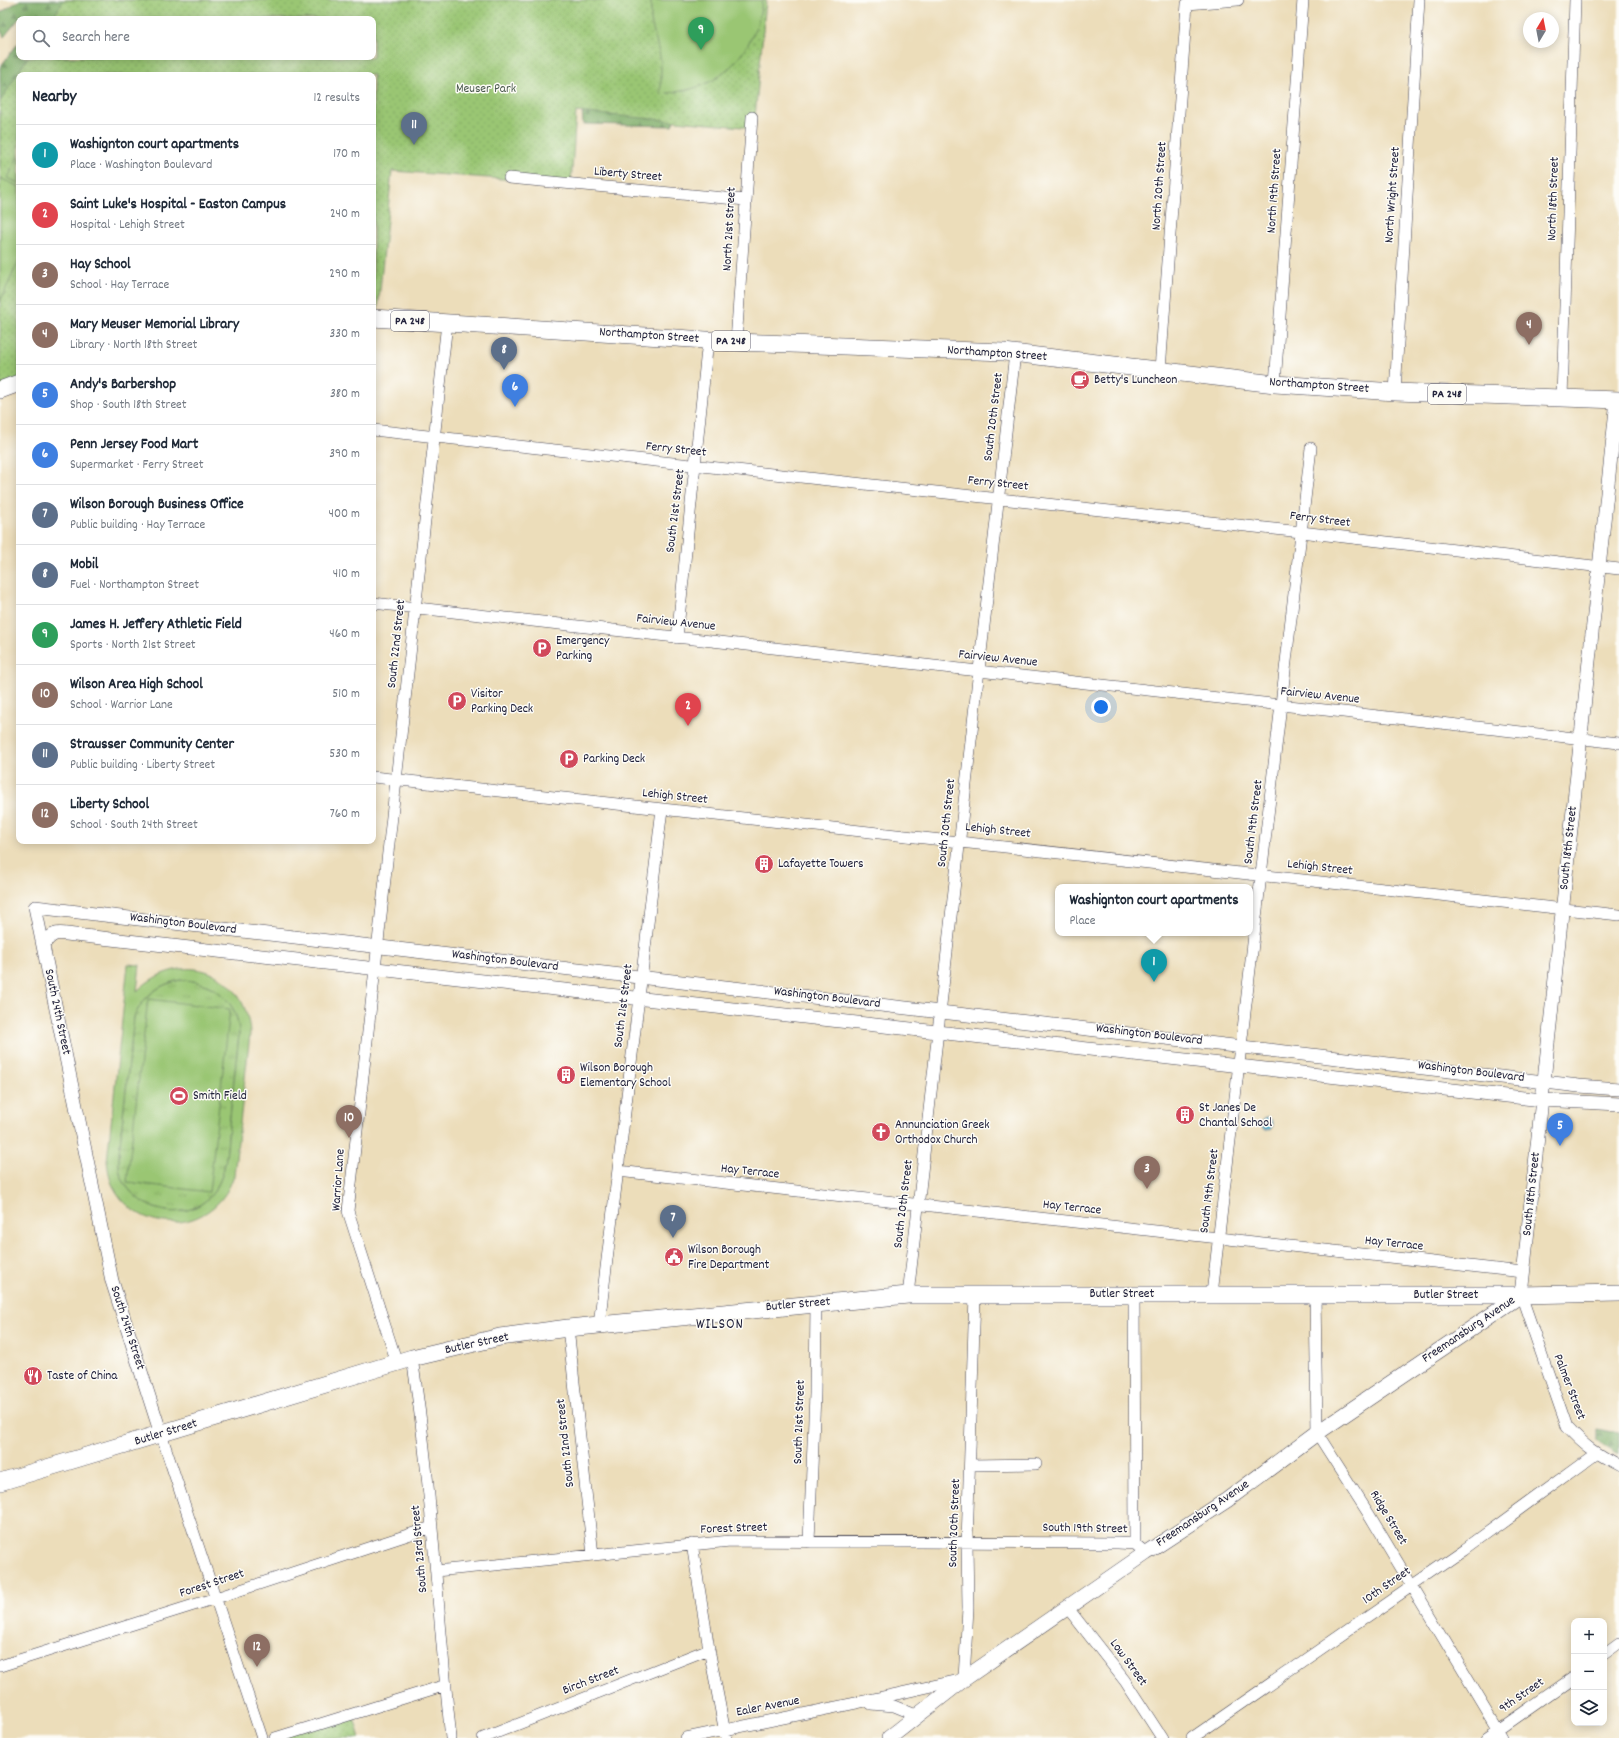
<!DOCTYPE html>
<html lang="en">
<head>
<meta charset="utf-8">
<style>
  body { margin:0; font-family:Dekko,sans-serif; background:#f2f2f3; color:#1f2937 }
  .controls { position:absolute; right:12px; bottom:12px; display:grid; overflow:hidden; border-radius:8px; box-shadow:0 2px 10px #0003 }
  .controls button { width:36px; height:36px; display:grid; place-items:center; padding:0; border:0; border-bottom:1px solid #e0e1e3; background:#fff; color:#1f2937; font:20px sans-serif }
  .compass { position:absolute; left:1523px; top:12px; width:36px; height:36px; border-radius:50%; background:#fff; box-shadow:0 2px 10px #0003; rotate:10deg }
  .you { position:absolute; left:1101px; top:707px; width:14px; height:14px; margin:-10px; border:3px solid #fff; border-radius:50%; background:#1a73e8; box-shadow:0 0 0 6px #1a73e833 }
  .badge { display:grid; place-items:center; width:26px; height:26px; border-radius:50%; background:#0f766e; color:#fff; font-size:13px; font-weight:700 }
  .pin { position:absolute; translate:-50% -33px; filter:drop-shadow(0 1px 2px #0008) }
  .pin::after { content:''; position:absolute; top:21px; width:14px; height:12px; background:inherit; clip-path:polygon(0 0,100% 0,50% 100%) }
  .popup { position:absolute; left:1055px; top:884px; width:198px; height:52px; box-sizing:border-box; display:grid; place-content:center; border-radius:8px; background:#fff; filter:drop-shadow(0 1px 3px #0005); font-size:13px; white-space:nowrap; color:#747a83 }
  .popup b { font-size:15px; color:#1f2937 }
  .popup::after { content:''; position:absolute; left:50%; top:100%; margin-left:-8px; border:8px solid transparent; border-top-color:#fff }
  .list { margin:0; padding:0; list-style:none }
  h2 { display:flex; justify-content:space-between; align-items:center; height:52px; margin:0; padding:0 16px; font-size:17px }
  h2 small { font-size:13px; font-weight:400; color:#747a83 }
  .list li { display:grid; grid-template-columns:26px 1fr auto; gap:12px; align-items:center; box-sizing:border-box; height:60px; padding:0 16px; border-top:1px solid #e0e1e3 }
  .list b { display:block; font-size:15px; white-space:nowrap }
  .list p { margin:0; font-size:13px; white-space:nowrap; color:#747a83 }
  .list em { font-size:13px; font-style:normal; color:#747a83 }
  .icon { flex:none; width:22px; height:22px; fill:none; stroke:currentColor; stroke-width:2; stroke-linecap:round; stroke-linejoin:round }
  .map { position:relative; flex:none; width:1619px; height:1738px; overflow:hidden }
  .search { position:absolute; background:#fff; box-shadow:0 2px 10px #0003; left:16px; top:16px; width:360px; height:44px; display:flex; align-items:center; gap:10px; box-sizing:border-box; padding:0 14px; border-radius:8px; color:#747a83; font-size:15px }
  .panel { position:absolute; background:#fff; box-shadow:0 2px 10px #0003; left:16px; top:72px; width:360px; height:772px; border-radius:8px }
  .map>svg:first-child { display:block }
  .grass { fill:url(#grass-tufts); stroke:#5e7457 }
  .forest { fill:url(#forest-firs); stroke:#4e6650 }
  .park { fill:url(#park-dots); stroke:#5e7457 }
  .pitch { fill:#9ac673; stroke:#5e7457; fill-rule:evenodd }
  .water { fill:#4eaecd; stroke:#386884 }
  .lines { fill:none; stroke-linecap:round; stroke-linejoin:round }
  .minor-casing { stroke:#403e4e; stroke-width:12 }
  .tertiary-casing { stroke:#403e4e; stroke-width:14 }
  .secondary-casing { stroke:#403e4e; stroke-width:16 }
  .primary-casing { stroke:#403e4e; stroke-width:18 }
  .minor { stroke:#fff; stroke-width:11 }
  .tertiary { stroke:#fff; stroke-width:13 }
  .secondary { stroke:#fff; stroke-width:15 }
  .primary { stroke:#fff; stroke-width:17 }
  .labels { text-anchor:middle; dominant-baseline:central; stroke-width:3; stroke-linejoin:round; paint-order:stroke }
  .shield { fill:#fdfcf7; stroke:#646373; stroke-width:1 }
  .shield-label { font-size:12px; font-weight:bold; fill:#22223b }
  .park-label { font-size:13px; fill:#4c5b4f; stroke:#fdfcf7 }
  .street-label { font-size:13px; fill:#22223b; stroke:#fdfcf7 }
  .poi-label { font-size:13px; fill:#22223b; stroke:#fdfcf7; text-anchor:start }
  .quarter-label { font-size:15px; letter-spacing:1px; fill:#22223b; stroke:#fdfcf7 }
</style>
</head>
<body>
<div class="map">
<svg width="1619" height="1738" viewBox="0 0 1619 1738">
  <defs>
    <pattern id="grass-tufts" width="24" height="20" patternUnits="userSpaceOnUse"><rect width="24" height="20" fill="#9ac673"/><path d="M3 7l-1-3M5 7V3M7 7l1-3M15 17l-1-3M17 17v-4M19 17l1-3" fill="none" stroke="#84aa64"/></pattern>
    <pattern id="forest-firs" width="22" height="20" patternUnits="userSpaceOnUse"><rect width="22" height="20" fill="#7bab65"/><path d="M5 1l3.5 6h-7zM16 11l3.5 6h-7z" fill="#648b54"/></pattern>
    <pattern id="park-dots" width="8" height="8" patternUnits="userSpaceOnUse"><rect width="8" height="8" fill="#9ac673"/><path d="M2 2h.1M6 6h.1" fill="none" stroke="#84aa64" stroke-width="1.8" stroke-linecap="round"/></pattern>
  </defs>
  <rect width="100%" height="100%" fill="#fdfcf7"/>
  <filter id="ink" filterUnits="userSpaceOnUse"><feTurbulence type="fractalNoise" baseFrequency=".025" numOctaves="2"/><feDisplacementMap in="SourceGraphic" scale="8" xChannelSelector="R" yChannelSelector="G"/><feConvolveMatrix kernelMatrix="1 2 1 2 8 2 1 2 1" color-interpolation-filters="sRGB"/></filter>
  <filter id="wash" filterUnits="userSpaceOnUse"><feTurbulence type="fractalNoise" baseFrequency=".012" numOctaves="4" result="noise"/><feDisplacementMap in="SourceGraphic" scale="16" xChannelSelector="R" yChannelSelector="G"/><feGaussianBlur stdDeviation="0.9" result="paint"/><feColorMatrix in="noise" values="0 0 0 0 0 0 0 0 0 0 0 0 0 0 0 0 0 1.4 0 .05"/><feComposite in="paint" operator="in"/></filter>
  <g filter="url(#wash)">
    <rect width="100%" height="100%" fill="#ecddba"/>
    <path class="grass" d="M180,980C212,979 240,1002 239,1035C236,1065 232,1096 229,1126C227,1146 227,1168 218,1185C196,1227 138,1216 121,1176C118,1169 119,1160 119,1152L134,1017C144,996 157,985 180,980Z"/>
    <path class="forest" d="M20,0H211L135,19H31L22,15L4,37L0,29V13Z
      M19,42V57H106L19,75L0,167V67Z
      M680,103L672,126L583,124L582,109Z
      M1596,1429L1619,1433V1455L1596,1441Z"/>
    <path class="park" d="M64,0H766L754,128L576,112L571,184L392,171L377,319L373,318V75H19V383L0,390V102L28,57H373V19H52Z
      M353,1714L360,1738H275Z"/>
    <path class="pitch" d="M651,0H762C759,36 735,74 700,86C687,91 674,92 661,94V60L651,21Z
      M19,154V183L8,178Z
      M0,178L19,187V260L0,302Z
      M128,964L140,965L137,991C182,947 247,971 250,1034L234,1176C231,1183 228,1191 223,1197C193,1236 133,1229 112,1184C109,1177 108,1169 107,1161ZM180,980C212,979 240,1002 239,1035C236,1065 232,1096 229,1126C227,1146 227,1168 218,1185C196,1227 138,1216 121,1176C118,1169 119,1160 119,1152L134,1017C144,996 157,985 180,980Z
      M148,999L230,1009L209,1192L127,1182Z"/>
    <path class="water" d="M1261 1124a6 6 0 1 1 12 0a6 6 0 1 1-12 0Z"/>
  </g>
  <g filter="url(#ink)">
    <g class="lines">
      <g class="minor-casing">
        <path id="minor" d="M509,178L746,200
          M736,342L752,117
          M1160,370L1187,4L1238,0
          M1275,384L1303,0
          M1395,392L1419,0
          M1562,398L1575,0
          M373,430L1301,532L1619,569
          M373,603L1619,743
          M677,638L708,340
          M373,777L1619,915
          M618,1171L1523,1272
          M1134,1294L1135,1544
          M1212,1294L1311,448
          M1315,1294L1317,1433L1370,1516L1503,1738
          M908,1295L1015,353
          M1521,1295L1567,1427C1584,1446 1596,1454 1619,1466
          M599,1325L662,809
          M568,1328L593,1555
          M412,1358C432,1484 437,1611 451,1738
          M397,1363L348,1211L447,323
          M161,1434L262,1738
          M970,1465L1036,1464
          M809,1542L815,1394L816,1303
          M692,1544L709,1649L726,1738
          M436,1571L730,1541L1118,1543L1135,1544L1146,1553
          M1067,1607L1125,1681L1162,1738
          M1604,1656L1619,1645
          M0,1666L216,1598L432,1527
          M871,1704L894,1706L916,1715
          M275,1738L446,1685
          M483,1738L709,1649
          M686,1738L856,1703L964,1679L968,1608L967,1543L975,1295
          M1192,1738L1465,1549L1595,1454
          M1487,1738L1574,1677"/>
      </g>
      <g class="tertiary-casing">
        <path id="tertiary" d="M43,945C54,930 58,933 75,935L1542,1100L1619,1104
          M1521,1295L1617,400
          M161,1434L112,1281L35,907L1579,1086L1619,1089"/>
      </g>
      <g class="secondary-casing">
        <path id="secondary" d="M889,1738L964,1679L1146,1553L1227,1500L1317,1433L1521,1295"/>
      </g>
      <g class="primary-casing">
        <path id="primary" d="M373,318L736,342L1004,352L1275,384L1395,392L1619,400
          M0,390L19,383
          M0,1482L412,1358L500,1337L568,1328L908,1295H1521L1619,1293"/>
      </g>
      <use href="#minor" class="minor"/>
      <use href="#tertiary" class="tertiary"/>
      <use href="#secondary" class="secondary"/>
      <use href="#primary" class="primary"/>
    </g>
  </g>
  <defs>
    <g id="cafe-disc" transform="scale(1)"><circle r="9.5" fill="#d1495b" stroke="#fdfcf7"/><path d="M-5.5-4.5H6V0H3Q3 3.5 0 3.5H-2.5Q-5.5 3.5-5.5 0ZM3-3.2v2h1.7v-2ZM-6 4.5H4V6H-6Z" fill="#fff"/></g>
    <g id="parking-disc" transform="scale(1)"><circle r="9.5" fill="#d1495b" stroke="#fdfcf7"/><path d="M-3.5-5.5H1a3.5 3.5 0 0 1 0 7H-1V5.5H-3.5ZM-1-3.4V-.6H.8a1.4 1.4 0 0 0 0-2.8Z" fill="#fff"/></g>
    <g id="building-disc" transform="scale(1)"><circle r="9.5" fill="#d1495b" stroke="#fdfcf7"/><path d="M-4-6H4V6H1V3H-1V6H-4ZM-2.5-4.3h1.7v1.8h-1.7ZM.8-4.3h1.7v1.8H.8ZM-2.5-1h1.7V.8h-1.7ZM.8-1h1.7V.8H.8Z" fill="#fff"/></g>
    <g id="stadium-disc" transform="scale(1)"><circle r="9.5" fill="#d1495b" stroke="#fdfcf7"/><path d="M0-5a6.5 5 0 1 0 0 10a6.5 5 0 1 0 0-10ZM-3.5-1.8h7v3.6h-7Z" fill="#fff"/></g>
    <g id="church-disc" transform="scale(1)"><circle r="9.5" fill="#d1495b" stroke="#fdfcf7"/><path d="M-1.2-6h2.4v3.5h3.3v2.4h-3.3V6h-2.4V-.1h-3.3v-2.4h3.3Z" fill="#fff"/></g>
    <g id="civic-disc" transform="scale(1)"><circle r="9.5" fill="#d1495b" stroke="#fdfcf7"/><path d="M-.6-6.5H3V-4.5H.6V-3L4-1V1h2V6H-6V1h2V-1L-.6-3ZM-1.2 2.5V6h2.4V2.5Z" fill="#fff"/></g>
    <g id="restaurant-disc" transform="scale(1)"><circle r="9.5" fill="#d1495b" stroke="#fdfcf7"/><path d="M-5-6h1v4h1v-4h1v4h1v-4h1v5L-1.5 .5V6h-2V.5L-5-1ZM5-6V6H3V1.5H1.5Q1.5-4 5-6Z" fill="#fff"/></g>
  </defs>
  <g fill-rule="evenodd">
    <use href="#cafe-disc" x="1080" y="380"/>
    <use href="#parking-disc" x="542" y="648"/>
    <use href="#parking-disc" x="457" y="701"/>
    <use href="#parking-disc" x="569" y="759"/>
    <use href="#building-disc" x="764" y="864"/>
    <use href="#building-disc" x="566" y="1075"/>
    <use href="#stadium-disc" x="179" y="1096"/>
    <use href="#building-disc" x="1185" y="1115"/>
    <use href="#church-disc" x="881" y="1132"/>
    <use href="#civic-disc" x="674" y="1257"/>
    <use href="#restaurant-disc" x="33" y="1376"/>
  </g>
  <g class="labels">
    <g class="shield">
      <rect x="391" y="311" width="38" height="20" rx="3"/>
      <rect x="712" y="331" width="38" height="20" rx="3"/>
      <rect x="1428" y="384" width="38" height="20" rx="3"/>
    </g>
    <g class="shield-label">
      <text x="410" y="321">PA 248</text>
      <text x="731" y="341">PA 248</text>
      <text x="1447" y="394">PA 248</text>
    </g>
    <g class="park-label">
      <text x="486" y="89">Meuser Park</text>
    </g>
    <g class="street-label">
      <text transform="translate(628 175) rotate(5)">Liberty Street</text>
      <text transform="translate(1160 186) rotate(-86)">North 20th Street</text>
      <text transform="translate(1275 191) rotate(-86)">North 19th Street</text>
      <text transform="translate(1393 195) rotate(-86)">North Wright Street</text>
      <text transform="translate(1554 199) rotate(-88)">North 18th Street</text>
      <text transform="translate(730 229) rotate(-87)">North 21st Street</text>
      <text transform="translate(649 336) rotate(4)">Northampton Street</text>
      <text transform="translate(997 354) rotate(4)">Northampton Street</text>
      <text transform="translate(1319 386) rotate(4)">Northampton Street</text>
      <text transform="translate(994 417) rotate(-83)">South 20th Street</text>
      <text transform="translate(676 450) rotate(6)">Ferry Street</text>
      <text transform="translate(998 484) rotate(6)">Ferry Street</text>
      <text transform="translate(676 511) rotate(-83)">South 21st Street</text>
      <text transform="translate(1320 520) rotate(7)">Ferry Street</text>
      <text transform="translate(676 623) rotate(6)">Fairview Avenue</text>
      <text transform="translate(397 644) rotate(-84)">South 22nd Street</text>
      <text transform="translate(998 659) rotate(6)">Fairview Avenue</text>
      <text transform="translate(1320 696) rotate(6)">Fairview Avenue</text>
      <text transform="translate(675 797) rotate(6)">Lehigh Street</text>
      <text transform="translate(1254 822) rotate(-83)">South 19th Street</text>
      <text transform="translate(947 823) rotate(-84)">South 20th Street</text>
      <text transform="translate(998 831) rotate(6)">Lehigh Street</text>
      <text transform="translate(1569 848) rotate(-84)">South 18th Street</text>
      <text transform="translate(1320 868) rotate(6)">Lehigh Street</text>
      <text transform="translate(183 924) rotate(7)">Washington Boulevard</text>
      <text transform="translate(505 961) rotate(7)">Washington Boulevard</text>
      <text transform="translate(827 998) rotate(7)">Washington Boulevard</text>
      <text transform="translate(624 1006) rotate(-83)">South 21st Street</text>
      <text transform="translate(57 1012) rotate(78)">South 24th Street</text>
      <text transform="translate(1149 1035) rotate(7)">Washington Boulevard</text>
      <text transform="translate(1471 1072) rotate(7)">Washington Boulevard</text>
      <text transform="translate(750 1172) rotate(6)">Hay Terrace</text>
      <text transform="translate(339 1180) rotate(-86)">Warrior Lane</text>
      <text transform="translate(1210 1191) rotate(-83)">South 19th Street</text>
      <text transform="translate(1532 1194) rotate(-84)">South 18th Street</text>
      <text transform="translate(904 1204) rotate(-83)">South 20th Street</text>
      <text transform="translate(1072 1208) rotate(6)">Hay Terrace</text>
      <text transform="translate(1394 1244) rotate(6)">Hay Terrace</text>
      <text x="1122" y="1294">Butler Street</text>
      <text x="1446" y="1295">Butler Street</text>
      <text transform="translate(798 1305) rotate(-5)">Butler Street</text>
      <text transform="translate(127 1328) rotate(72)">South 24th Street</text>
      <text transform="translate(1469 1330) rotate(-34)">Freemansburg Avenue</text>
      <text transform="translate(477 1344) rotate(-12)">Butler Street</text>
      <text transform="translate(1569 1387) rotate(69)">Palmer Street</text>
      <text transform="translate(800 1422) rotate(-88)">South 21st Street</text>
      <text transform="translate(166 1433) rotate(-17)">Butler Street</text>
      <text transform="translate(566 1443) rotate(-96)">South 22nd Street</text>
      <text transform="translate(1203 1514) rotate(-34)">Freemansburg Avenue</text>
      <text transform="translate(1388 1518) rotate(59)">Ridge Street</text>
      <text transform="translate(955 1523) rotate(-88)">South 20th Street</text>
      <text transform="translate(734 1529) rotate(-2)">Forest Street</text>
      <text transform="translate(1085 1529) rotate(1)">South 19th Street</text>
      <text transform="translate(420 1549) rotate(-95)">South 23rd Street</text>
      <text transform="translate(212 1584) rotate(-18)">Forest Street</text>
      <text transform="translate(1387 1586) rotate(-35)">10th Street</text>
      <text transform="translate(1128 1663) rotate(54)">Low Street</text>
      <text transform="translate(591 1681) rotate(-21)">Birch Street</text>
      <text transform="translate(1522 1696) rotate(-35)">9th Street</text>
      <text transform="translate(768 1707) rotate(-11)">Ealer Avenue</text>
    </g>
    <g class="poi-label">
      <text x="1094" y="380">Betty's Luncheon</text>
      <text x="556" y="641">Emergency<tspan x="556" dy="15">Parking</tspan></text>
      <text x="471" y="694">Visitor<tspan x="471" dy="15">Parking Deck</tspan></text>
      <text x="583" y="759">Parking Deck</text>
      <text x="778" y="864">Lafayette Towers</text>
      <text x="580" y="1068">Wilson Borough<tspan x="580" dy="15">Elementary School</tspan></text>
      <text x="193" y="1096">Smith Field</text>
      <text x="1199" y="1108">St Janes De<tspan x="1199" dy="15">Chantal School</tspan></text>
      <text x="895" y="1125">Annunciation Greek<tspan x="895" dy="15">Orthodox Church</tspan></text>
      <text x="688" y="1250">Wilson Borough<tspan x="688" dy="15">Fire Department</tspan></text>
      <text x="47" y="1376">Taste of China</text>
    </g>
    <g class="quarter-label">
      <text x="720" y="1325">WILSON</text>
    </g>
  </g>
</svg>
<div class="controls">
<button>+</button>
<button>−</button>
<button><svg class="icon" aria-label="layers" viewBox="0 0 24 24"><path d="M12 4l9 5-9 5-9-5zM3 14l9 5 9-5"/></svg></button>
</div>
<svg class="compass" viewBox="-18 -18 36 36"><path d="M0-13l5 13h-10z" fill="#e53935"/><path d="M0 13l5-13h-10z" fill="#747a83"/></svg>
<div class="you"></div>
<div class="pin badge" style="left:1154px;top:982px;background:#0f9aa8">1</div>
<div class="popup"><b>Washignton court apartments</b>Place</div>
<div class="pin badge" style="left:688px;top:726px;background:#e0444e">2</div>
<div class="pin badge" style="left:1147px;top:1189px;background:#8d6e63">3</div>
<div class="pin badge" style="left:1529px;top:345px;background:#8d6e63">4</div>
<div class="pin badge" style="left:1560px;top:1146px;background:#3f7fe0">5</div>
<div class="pin badge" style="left:515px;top:407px;background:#3f7fe0">6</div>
<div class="pin badge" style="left:673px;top:1238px;background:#5c6f8a">7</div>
<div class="pin badge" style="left:504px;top:370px;background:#5c6f8a">8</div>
<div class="pin badge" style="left:701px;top:50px;background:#2e9e5b">9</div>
<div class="pin badge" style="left:349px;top:1138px;background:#8d6e63">10</div>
<div class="pin badge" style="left:414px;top:145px;background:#5c6f8a">11</div>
<div class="pin badge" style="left:257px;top:1667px;background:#8d6e63">12</div>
<div class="search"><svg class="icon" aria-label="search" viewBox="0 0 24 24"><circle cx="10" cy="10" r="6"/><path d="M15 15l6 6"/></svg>Search here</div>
<section class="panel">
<h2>Nearby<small>12 results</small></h2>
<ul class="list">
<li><span class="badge" style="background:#0f9aa8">1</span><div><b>Washignton court apartments</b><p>Place · Washington Boulevard</p></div><em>170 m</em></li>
<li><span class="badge" style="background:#e0444e">2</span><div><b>Saint Luke's Hospital - Easton Campus</b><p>Hospital · Lehigh Street</p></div><em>240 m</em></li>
<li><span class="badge" style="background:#8d6e63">3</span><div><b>Hay School</b><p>School · Hay Terrace</p></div><em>290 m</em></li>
<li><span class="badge" style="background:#8d6e63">4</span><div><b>Mary Meuser Memorial Library</b><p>Library · North 18th Street</p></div><em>330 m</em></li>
<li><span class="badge" style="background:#3f7fe0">5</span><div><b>Andy's Barbershop</b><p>Shop · South 18th Street</p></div><em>380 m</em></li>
<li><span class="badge" style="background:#3f7fe0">6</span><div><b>Penn Jersey Food Mart</b><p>Supermarket · Ferry Street</p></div><em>390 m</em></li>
<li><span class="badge" style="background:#5c6f8a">7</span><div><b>Wilson Borough Business Office</b><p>Public building · Hay Terrace</p></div><em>400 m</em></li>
<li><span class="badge" style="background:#5c6f8a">8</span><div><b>Mobil</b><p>Fuel · Northampton Street</p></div><em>410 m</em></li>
<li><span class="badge" style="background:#2e9e5b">9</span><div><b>James H. Jeffery Athletic Field</b><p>Sports · North 21st Street</p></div><em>460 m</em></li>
<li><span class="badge" style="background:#8d6e63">10</span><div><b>Wilson Area High School</b><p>School · Warrior Lane</p></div><em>510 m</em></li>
<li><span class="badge" style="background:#5c6f8a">11</span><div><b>Strausser Community Center</b><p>Public building · Liberty Street</p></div><em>530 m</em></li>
<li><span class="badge" style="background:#8d6e63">12</span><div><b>Liberty School</b><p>School · South 24th Street</p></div><em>760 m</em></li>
</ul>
</section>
</div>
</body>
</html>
